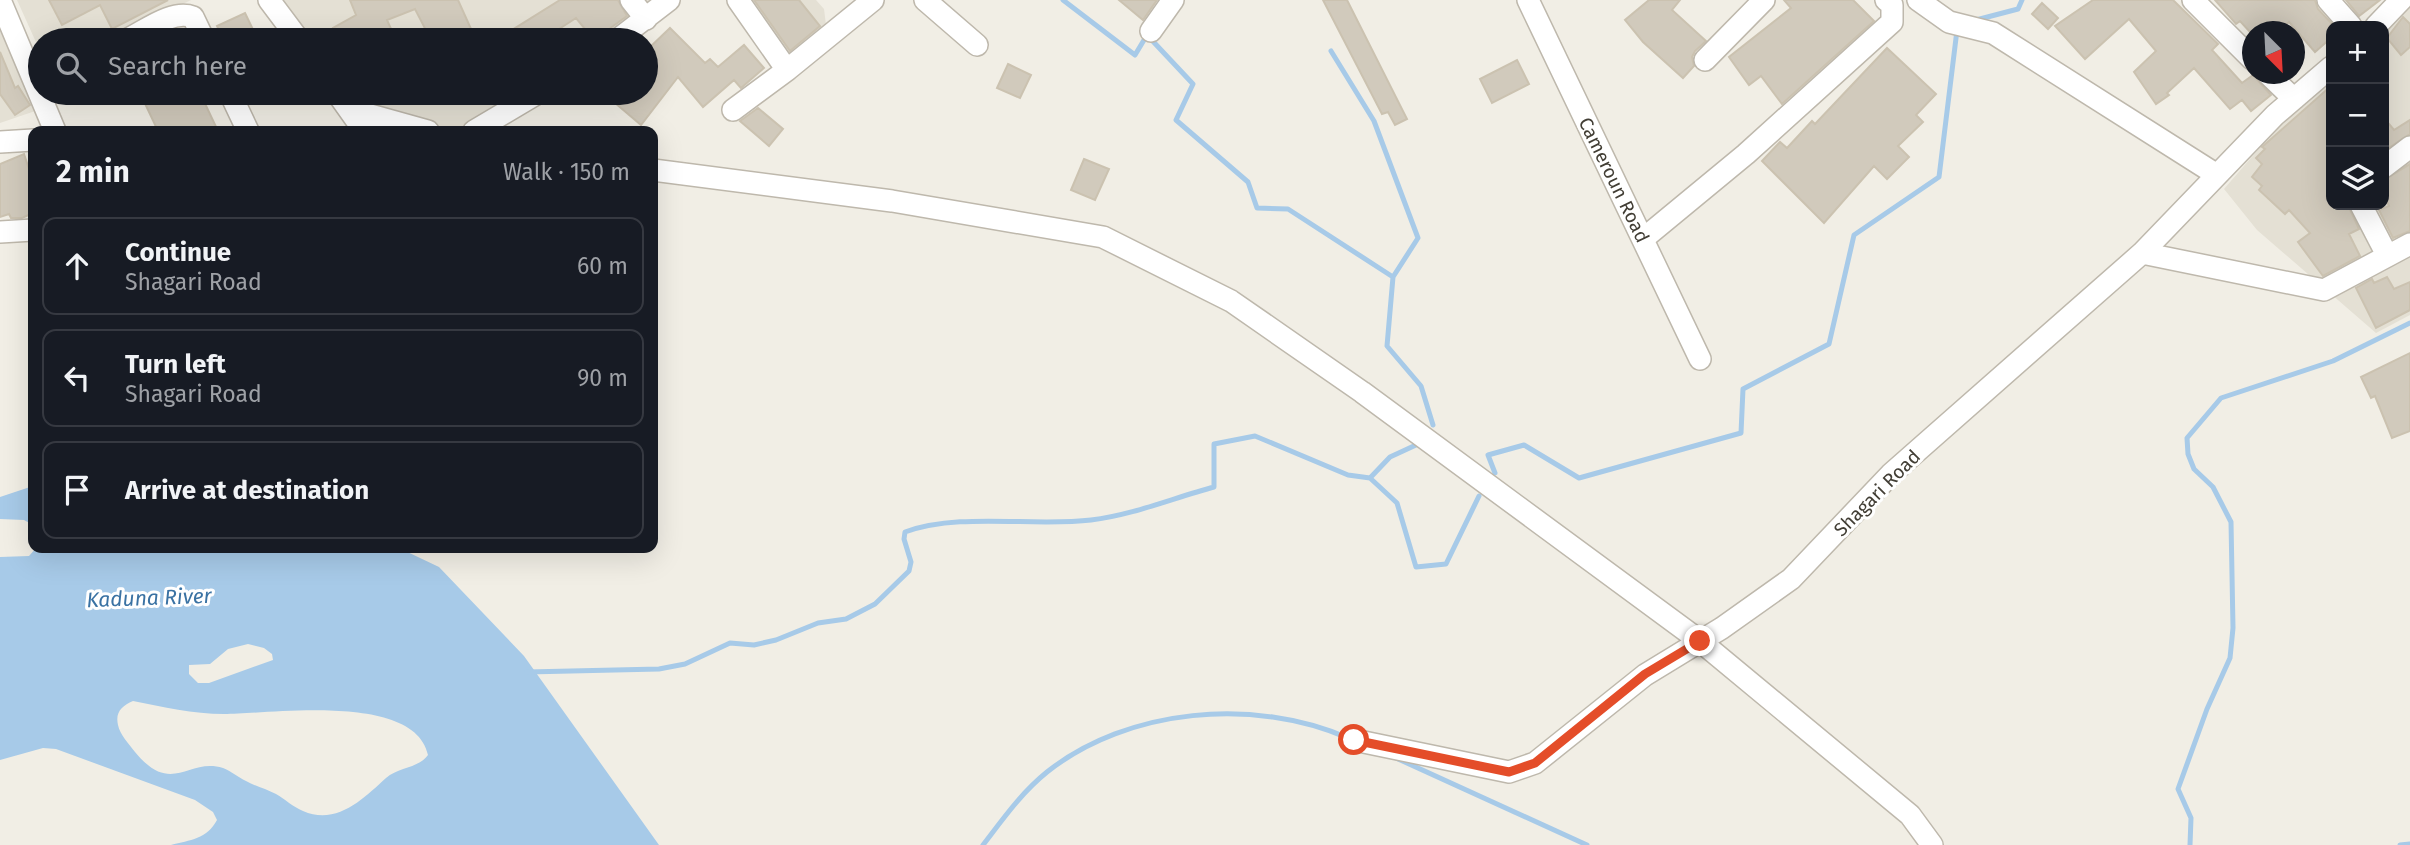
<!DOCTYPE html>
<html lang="en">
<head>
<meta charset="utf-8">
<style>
  body { margin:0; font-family:"Fira Sans",sans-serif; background:#20242c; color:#f1f3f6 }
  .controls { position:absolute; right:21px; top:21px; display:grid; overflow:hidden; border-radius:14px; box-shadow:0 7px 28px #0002 }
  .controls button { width:63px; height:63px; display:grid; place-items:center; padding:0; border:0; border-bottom:2px solid #363941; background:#171b24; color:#f1f3f6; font:35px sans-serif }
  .compass { position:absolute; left:2242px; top:21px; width:63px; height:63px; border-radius:50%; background:#171b24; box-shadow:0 7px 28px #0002; rotate:156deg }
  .stop { position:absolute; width:21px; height:21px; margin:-16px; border:5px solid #e44d29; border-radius:50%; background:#fff }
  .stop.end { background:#e44d29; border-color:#fff; box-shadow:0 2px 7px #0008 }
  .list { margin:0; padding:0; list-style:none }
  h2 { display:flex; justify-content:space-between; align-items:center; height:91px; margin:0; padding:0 28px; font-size:30px }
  h2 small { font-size:23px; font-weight:400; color:#9ea1a6 }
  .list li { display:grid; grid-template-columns:46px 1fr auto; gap:21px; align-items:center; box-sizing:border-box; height:98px; margin:0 14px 14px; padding:0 14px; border:2px solid #363941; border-radius:14px }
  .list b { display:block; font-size:26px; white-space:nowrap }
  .list p { margin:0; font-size:23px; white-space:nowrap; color:#9ea1a6 }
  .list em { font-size:23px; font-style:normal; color:#9ea1a6 }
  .icon { flex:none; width:38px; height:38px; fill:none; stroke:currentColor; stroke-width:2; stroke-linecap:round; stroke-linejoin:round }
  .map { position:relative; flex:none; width:2410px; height:845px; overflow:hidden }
  .search { position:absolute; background:#171b24; box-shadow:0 7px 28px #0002; left:28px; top:28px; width:630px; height:77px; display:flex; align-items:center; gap:18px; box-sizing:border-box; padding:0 24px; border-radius:38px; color:#9ea1a6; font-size:26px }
  .panel { position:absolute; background:#171b24; box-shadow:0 7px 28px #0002; left:28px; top:126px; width:630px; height:427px; border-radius:14px }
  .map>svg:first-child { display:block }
  .residential { fill:#e4e0d4 }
  .water { fill:#a7cae8; fill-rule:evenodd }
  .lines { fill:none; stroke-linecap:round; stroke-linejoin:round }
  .stream { stroke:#a7cae8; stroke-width:5 }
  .building { fill:#d1cabc; stroke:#cbc2b0; stroke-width:2 }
  .minor-casing { stroke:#beb8ac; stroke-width:24 }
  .minor { stroke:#fff; stroke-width:21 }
  .route { stroke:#e44d29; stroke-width:9 }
  .labels { text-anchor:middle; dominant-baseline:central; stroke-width:6; stroke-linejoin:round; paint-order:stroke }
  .street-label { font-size:19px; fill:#423e35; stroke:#fff }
  .water-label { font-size:21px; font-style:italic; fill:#3a72a3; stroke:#fff }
</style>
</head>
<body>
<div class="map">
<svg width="2410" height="845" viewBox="0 0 2410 845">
  <rect width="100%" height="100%" fill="#f1eee5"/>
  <path class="residential" d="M17,0H191L111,40H40V51Z
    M282,0H677L619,40H311Z
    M737,0H816L824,9L827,33L785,62Z
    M2410,3V315L2376,333L2257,230L2224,189L2283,121L2331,76V205H2384V27Z
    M0,15L41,109L0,123Z
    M349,93H544L499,124L500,131H376Z"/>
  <path class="water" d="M33,486V525L24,520L0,519V497Z
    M36,548H399L439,567L524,656L659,845H171C190,840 207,839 217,820L213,812L195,800L56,749L43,748L0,760V557L29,556ZM248,644L264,648L272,654L273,660L209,683H198L189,674V665L210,664L228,649ZM133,701C163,707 193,714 224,714C269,714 415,692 428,755C419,768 399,767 386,778C364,798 337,826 303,811C293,807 285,799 276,794C266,789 255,786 246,781C238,777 231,771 223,768C188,757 172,797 135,752C129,744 120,735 118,725C115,712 122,706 133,701Z"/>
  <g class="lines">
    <path class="stream" d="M1063,0L1135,55L1147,35L1193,84L1176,120L1248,182L1257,208L1288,209L1393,277
      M1976,20L2018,9L2022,0
      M1331,51L1374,121L1418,238L1393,277L1387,346L1421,386L1433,425
      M1495,473L1488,455L1524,445L1579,478L1741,433L1743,389L1829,344L1854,235L1939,177L1957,30
      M1370,478L1390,457L1416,445
      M527,672L659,669L685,664L730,643L754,645L776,640L818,623L846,619L875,604L909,571L911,562L904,539L905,532C960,512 1033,527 1091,520C1133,515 1173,498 1214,487V444L1255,436L1348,475L1370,478L1397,503L1416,567L1446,564L1479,496
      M1396,758L1587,845
      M983,845C1003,819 1021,793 1047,772C1128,708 1254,697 1348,738
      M2190,845L2191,818L2178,789L2207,709L2230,658L2233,628L2231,522L2213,487L2194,469L2188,454L2187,438L2221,398L2333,361L2410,323
      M2400,845L2410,844"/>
  </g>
  <path class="building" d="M49,0H168L112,29L100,5L62,25Z
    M350,0H458L476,40H431L415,9L387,20L396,40H339L333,28L356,15Z
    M560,0H618L627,16L594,40L576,18L542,40H496Z
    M754,0H799L820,26L790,51Z
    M1119,0H1157L1143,20Z
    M1323,0H1347L1407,119L1395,125L1388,112L1382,114Z
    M1649,0H1680L1672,10L1706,41L1695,51L1692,57L1694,66L1683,78L1643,42L1625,20Z
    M1784,0H1853L1874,21L1782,104L1761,76L1749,85L1729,57L1791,8Z
    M2093,0H2173L2218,44L2212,50L2242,83L2253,75L2271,95L2251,111L2242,100L2230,109L2194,68L2167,93L2169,95L2156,104L2134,72L2156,51L2129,19L2085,59L2055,26Z
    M2215,0H2315L2318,9L2334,26L2331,38L2315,52L2289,22L2278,32H2250L2240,21L2236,24Z
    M2346,0H2380L2359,16Z
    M2042,3L2058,18L2048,29L2032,14Z
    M245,13L258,40H224L217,26Z
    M2403,17L2410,24V47L2401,55L2387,38Z
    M670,28L705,63L710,59L718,67L744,45L764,68L741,88L734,80L703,107L678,77L641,125L615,103L624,93H646V51Z
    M1887,48L1936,94L1916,115L1923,122L1898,146L1909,157L1887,179L1874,166L1824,223L1762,161L1780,142L1787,148L1812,121L1815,124Z
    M0,52L15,88L18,86L30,105L15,115L0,94Z
    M1517,60L1529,84L1492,103L1480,79Z
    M1008,64L1031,75L1020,98L997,88Z
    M2331,86V205H2348L2359,229L2349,234L2360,256L2323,276L2298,242L2310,233L2289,210L2285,214L2259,190L2262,186L2252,177L2262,164L2256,158L2265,149L2262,147Z
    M140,93H200L218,131H158Z
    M758,108L783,129L769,146L740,121Z
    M2384,118L2394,130L2410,120V134L2384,151Z
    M24,154L30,172L33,170V213L22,218H11L9,214L0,217V164Z
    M1084,159L1109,169L1095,200L1071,190Z
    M2410,164V231L2393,238L2379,210L2389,206L2384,194V180Z
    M2387,277L2394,289L2410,282V310L2376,328L2356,288L2372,279L2374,283Z
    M2410,353V431L2392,438L2375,396L2371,398L2361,377Z"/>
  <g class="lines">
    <g class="minor-casing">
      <path id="minor" d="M0,0L55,131
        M269,0L299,40
        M631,0L646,19
        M925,0L977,45
        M1528,0L1700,359
        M1918,0L1949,22L1993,33L2217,175
        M2193,0L2252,59
        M2328,0L2351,26
        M2376,26L2401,0
        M1151,31L1173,0
        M126,40C145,31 172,9 193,17L204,40
        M617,40L669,0
        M1705,60L1764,0
        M787,70L873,0
        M2268,74L2294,99
        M230,93L248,131
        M337,93L364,131
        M349,109L428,131
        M733,110L787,70L738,0
        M474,131L538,93
        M0,142L33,140
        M2384,167L2410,147
        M653,170L892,201L1103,237L1231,301L1362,392L1700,641L1910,815L1932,845
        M2361,205L2387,255
        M0,232L33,230
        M1643,239L1746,154L1892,22V5L1886,0
        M2142,253L2324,290L2410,244
        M1354,740L1509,772L1535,763L1645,675L1722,628L1791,579L1891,474L2142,253L2275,115L2331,67"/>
    </g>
    <use href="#minor" class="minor"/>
  </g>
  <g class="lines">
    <path class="route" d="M1354,740L1509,772L1535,763L1645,674L1700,641"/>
  </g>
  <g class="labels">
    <g class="street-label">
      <text transform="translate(1614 180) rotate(64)">Cameroun Road</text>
      <text transform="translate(1877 493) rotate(-45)">Shagari Road</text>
    </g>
    <g class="water-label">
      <text transform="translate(149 598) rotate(-2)">Kaduna River</text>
    </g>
  </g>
</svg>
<div class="controls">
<button>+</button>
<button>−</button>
<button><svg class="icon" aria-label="layers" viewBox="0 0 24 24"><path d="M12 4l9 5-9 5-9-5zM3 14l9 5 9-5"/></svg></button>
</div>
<svg class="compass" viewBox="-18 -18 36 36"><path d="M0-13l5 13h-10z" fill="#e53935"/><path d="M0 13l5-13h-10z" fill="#9ea1a6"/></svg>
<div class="stop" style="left:1354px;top:740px"></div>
<div class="stop end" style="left:1700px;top:641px"></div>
<div class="search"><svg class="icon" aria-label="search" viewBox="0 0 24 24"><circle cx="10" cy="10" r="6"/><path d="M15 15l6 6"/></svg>Search here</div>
<section class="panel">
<h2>2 min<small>Walk · 150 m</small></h2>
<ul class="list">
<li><svg class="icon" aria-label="ahead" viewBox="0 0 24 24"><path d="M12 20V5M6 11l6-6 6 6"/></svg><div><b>Continue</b><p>Shagari Road</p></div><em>60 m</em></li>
<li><svg class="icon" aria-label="left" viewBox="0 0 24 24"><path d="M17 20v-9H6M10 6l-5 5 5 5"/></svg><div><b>Turn left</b><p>Shagari Road</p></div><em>90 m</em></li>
<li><svg class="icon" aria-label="arrive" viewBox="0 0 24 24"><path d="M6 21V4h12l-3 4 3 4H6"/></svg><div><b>Arrive at destination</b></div></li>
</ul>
</section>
</div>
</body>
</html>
